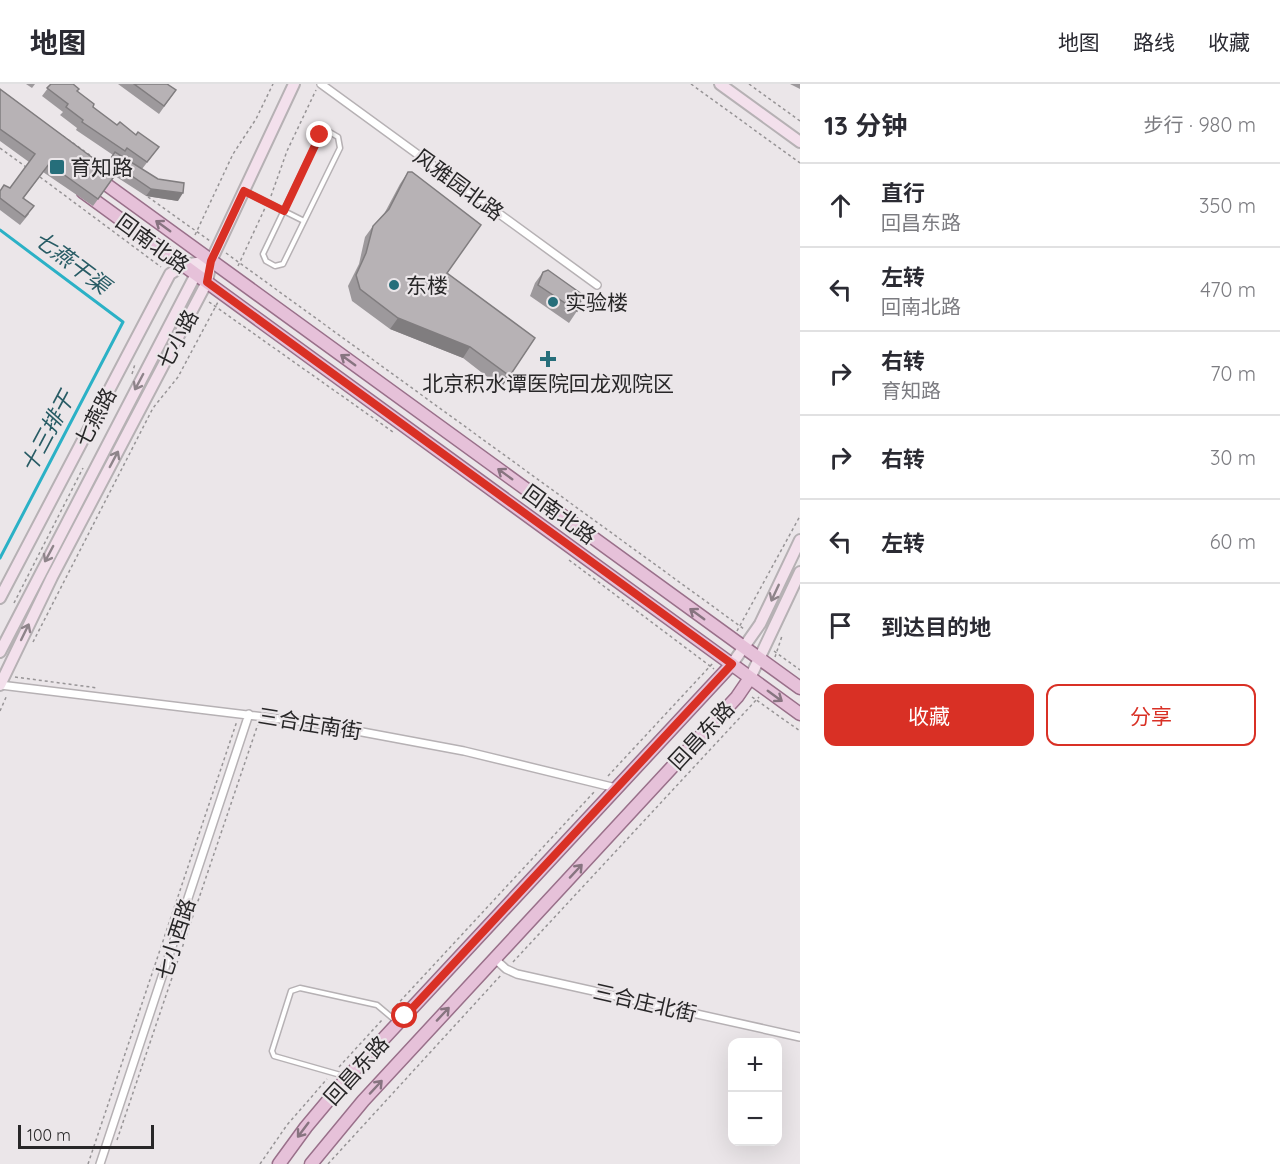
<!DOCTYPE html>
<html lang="zh">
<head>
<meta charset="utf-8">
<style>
  body { margin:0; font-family:Quicksand,"Noto Sans SC",sans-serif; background:#f7f7f7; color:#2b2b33 }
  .controls { position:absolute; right:18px; bottom:18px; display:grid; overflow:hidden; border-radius:12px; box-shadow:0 6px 24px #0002 }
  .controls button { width:54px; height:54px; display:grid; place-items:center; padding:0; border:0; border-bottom:2px solid #e1e1e2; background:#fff; color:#2b2b33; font:30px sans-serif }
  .scale { position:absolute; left:18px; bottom:15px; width:136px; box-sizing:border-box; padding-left:6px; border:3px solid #282728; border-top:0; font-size:16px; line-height:21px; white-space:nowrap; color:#282728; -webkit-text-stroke:4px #ebe6e9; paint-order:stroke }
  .stop { position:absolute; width:18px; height:18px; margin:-14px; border:4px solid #d93025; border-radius:50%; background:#fff }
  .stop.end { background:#d93025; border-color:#fff; box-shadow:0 2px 6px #0008 }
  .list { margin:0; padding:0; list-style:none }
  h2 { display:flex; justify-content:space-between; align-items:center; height:78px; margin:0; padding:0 24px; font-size:26px }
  h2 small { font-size:20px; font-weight:400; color:#7c7c81 }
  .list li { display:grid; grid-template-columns:39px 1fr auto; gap:18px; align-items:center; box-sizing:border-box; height:84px; padding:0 24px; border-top:2px solid #e1e1e2 }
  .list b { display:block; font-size:22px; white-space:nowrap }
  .list p { margin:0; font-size:20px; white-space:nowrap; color:#7c7c81 }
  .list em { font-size:20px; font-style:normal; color:#7c7c81 }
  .actions { display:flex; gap:12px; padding:18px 24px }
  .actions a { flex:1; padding:14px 0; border:2px solid #d93025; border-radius:12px; text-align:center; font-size:21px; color:#d93025 }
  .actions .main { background:#d93025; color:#fff }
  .icon { flex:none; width:33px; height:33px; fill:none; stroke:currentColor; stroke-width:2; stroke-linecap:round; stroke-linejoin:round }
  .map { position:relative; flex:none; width:800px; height:1080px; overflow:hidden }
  header { display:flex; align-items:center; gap:36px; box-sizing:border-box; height:84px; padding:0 30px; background:#fff; border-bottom:2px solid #e1e1e2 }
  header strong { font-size:28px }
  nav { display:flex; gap:33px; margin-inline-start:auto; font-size:21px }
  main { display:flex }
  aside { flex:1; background:#fff }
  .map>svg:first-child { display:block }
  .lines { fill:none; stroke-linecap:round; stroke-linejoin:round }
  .stream { stroke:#2bb1c6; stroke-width:3 }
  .lane-casing { stroke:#b6b1b4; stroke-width:7 }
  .street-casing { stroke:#b6b1b4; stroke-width:10 }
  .secondary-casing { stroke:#b6b1b4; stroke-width:14 }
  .primary-casing { stroke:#99708a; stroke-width:15 }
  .path { stroke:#979496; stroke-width:1.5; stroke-dasharray:3 3; stroke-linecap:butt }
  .lane { stroke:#fff; stroke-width:4 }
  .street { stroke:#fff; stroke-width:7 }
  .secondary { stroke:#f3e0ec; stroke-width:10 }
  .primary { stroke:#e6c1d9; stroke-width:12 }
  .wall { fill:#9d999c }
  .shaded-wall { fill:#807d7f }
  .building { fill:#b7b2b5; stroke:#807d7f; stroke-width:1.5 }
  .oneway { stroke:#877480 }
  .oneway2 { stroke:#8e848a }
  .route { stroke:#d93025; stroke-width:8 }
  .poi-dot { fill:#266e7a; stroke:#ebe6e9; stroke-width:2 }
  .labels { text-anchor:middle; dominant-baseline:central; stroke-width:4.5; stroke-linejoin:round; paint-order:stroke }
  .poi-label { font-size:21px; fill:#282728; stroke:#ebe6e9; text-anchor:start }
  .street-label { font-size:21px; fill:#282728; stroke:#ebe6e9 }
  .water-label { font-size:22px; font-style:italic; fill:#285c65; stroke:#ebe6e9 }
</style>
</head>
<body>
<header>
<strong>地图</strong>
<nav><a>地图</a><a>路线</a><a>收藏</a></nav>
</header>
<main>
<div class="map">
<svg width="800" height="1080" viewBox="0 0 800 1080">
  <rect width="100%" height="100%" fill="#ebe6e9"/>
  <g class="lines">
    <path class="stream" d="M0,146L123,238L0,474"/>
    <g class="lane-casing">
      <path id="lane" d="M326,46L338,53L340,64L283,180L275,182L266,177L263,170L320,51Z
        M246,108L304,137
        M344,992L274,972L272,967L291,907L300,904L377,921L396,937"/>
    </g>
    <g class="street-casing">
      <path id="street" d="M321,0L597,201
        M0,601L314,639L464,667L616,704
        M495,875L506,885L517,890L800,953
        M100,1080L249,630"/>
    </g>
    <g class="secondary-casing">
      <path id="secondary" d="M720,0L800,58
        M0,514L170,190L184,181L209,177
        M0,568L196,190L211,177
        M732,580L760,540L800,456
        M750,594L800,488
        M0,601L52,493L207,198L211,177L294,0"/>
    </g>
    <g class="primary-casing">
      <path id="primary" d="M96,93L800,604
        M83,108L800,630
        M279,1080L306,1043L347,994L732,580
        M311,1080L363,1017L737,613L750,594"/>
    </g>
    <path class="path" d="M691,0L800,79
      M749,0L800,37
      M63,52L105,82
      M0,64L26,83
      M40,93L161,183
      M271,112L287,67L316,6
      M148,113L210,157
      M195,151L233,70L256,35L273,0
      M226,169L744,545
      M238,182L265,124
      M209,218L393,348
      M132,290L135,280
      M569,476L714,585
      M14,519L83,384
      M737,547L800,432
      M33,558L153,324L178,293L218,218
      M774,567L800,586
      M775,573L782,552
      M15,593L98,604
      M752,613L800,647
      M0,627L7,611
      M608,692L713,579
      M513,878L759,613
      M392,926L595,707
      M339,983L382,936
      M117,1056L258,640
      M88,1080L237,637
      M260,1080L287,1041L327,995
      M328,1080L502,890"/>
    <use href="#lane" class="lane"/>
    <use href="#street" class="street"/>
    <use href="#secondary" class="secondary"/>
    <use href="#primary" class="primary"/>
  </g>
  <path class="wall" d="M26,0H35L32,4Z
    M51,0L77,7L93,23L117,41L159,63L142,85L178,117L146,112L115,92L93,122L43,88L24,114L29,130L20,141L0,126V107L10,104L29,78L0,57V5L105,83L113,71L76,46L77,44L60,31L63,28L42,12Z
    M118,0H167L176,6L159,30Z
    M790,0H800V5Z
    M408,88L447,189L535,254L503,301L499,302L463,274L390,245L352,217L348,202L359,180L365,153L373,142L384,130L400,100Z
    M543,188L577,227L569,239L530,212L535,199Z"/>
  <path class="shaded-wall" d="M151,105L183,109L178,117L146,112Z
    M398,234L470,263L463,274L390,245Z
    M507,290H511L503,301L499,302Z"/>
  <path class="building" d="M51,0H73L79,5L77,7L94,20L93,23L117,41L120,38L136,51L138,48L159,63L147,78L127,64L125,67L82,38L83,36L66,23L68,20L47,4Z
    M134,0H167L176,6L164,22Z
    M0,5L105,83L115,68L158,95L184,99L183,109L151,105L120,84L98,115L49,80L23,114L34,122L25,133L0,114V107L4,101L10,104L35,70L0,45Z
    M408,88H412L481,141L447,189L535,254L511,290H507L470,263L398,234L360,205L356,191L366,169L373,142L389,125Z
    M548,186L583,211L577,227L538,201L543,188Z"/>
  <defs><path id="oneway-shaft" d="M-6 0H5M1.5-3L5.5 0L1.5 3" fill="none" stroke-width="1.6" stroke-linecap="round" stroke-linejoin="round" transform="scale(1.5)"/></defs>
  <g class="oneway">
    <use href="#oneway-shaft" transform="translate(163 142) rotate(-144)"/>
    <use href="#oneway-shaft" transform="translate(348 276) rotate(-144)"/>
    <use href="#oneway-shaft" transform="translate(505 390) rotate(-144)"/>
    <use href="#oneway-shaft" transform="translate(697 530) rotate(-144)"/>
    <use href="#oneway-shaft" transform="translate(775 612) rotate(36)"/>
    <use href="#oneway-shaft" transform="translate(576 787) rotate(-47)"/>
    <use href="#oneway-shaft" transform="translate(443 930) rotate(-47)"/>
    <use href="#oneway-shaft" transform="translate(376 1003) rotate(-47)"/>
    <use href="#oneway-shaft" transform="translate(303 1046) rotate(127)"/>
  </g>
  <g class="oneway2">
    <use href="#oneway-shaft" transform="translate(139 298) rotate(118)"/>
    <use href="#oneway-shaft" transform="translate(114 375) rotate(-62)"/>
    <use href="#oneway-shaft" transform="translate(49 470) rotate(118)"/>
    <use href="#oneway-shaft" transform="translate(775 509) rotate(115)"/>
    <use href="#oneway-shaft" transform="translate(25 548) rotate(-64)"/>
  </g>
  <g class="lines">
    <path class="route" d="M320,51L284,127L244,107L211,177L207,198L732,580L405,932"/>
  </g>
  <g class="poi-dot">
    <rect x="49" y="75" width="16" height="16" rx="3"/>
    <circle cx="394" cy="201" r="6"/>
    <circle cx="553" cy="218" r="6"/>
    <path d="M545 266h6v6h6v6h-6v6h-6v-6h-6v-6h6z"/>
  </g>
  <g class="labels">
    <g class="poi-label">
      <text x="70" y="83">育知路</text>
      <text x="406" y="201">东楼</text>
      <text x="565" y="218">实验楼</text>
      <text x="548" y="299" text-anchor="middle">北京积水谭医院回龙观院区</text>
    </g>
    <g class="street-label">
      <text transform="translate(459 100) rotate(36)">风雅园北路</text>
      <text transform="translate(153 159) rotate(36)">回南北路</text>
      <text transform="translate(177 255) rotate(-62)">七小路</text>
      <text transform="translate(95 333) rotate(-62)">七燕路</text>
      <text transform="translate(560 430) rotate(36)">回南北路</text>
      <text transform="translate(310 639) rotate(9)">三合庄南街</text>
      <text transform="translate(701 651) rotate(-47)">回昌东路</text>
      <text transform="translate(175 855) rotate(-72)">七小西路</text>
      <text transform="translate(645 918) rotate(13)">三合庄北街</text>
      <text transform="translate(356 986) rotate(-48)">回昌东路</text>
    </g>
    <g class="water-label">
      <text transform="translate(72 178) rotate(37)">七燕干渠</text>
      <text transform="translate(47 348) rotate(-62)">十三排干</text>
    </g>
  </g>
</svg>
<div class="controls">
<button>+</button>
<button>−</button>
</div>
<div class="scale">100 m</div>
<div class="stop" style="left:405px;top:932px"></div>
<div class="stop end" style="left:320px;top:51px"></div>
</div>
<aside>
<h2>13 分钟<small>步行 · 980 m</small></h2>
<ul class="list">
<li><svg class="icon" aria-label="ahead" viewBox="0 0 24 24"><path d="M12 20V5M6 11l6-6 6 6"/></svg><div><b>直行</b><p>回昌东路</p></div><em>350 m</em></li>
<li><svg class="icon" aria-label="left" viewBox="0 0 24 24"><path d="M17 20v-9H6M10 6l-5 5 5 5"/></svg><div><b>左转</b><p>回南北路</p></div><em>470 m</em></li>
<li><svg class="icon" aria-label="right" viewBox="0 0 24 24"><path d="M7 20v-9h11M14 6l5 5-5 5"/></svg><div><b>右转</b><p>育知路</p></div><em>70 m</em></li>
<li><svg class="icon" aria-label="right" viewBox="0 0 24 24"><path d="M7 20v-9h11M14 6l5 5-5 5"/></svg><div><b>右转</b></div><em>30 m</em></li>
<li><svg class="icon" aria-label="left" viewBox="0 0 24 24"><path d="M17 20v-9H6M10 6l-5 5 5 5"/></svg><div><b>左转</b></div><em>60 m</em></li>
<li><svg class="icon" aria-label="arrive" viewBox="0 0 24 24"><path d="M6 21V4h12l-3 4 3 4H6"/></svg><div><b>到达目的地</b></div></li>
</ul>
<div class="actions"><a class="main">收藏</a><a>分享</a></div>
</aside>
</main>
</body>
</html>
